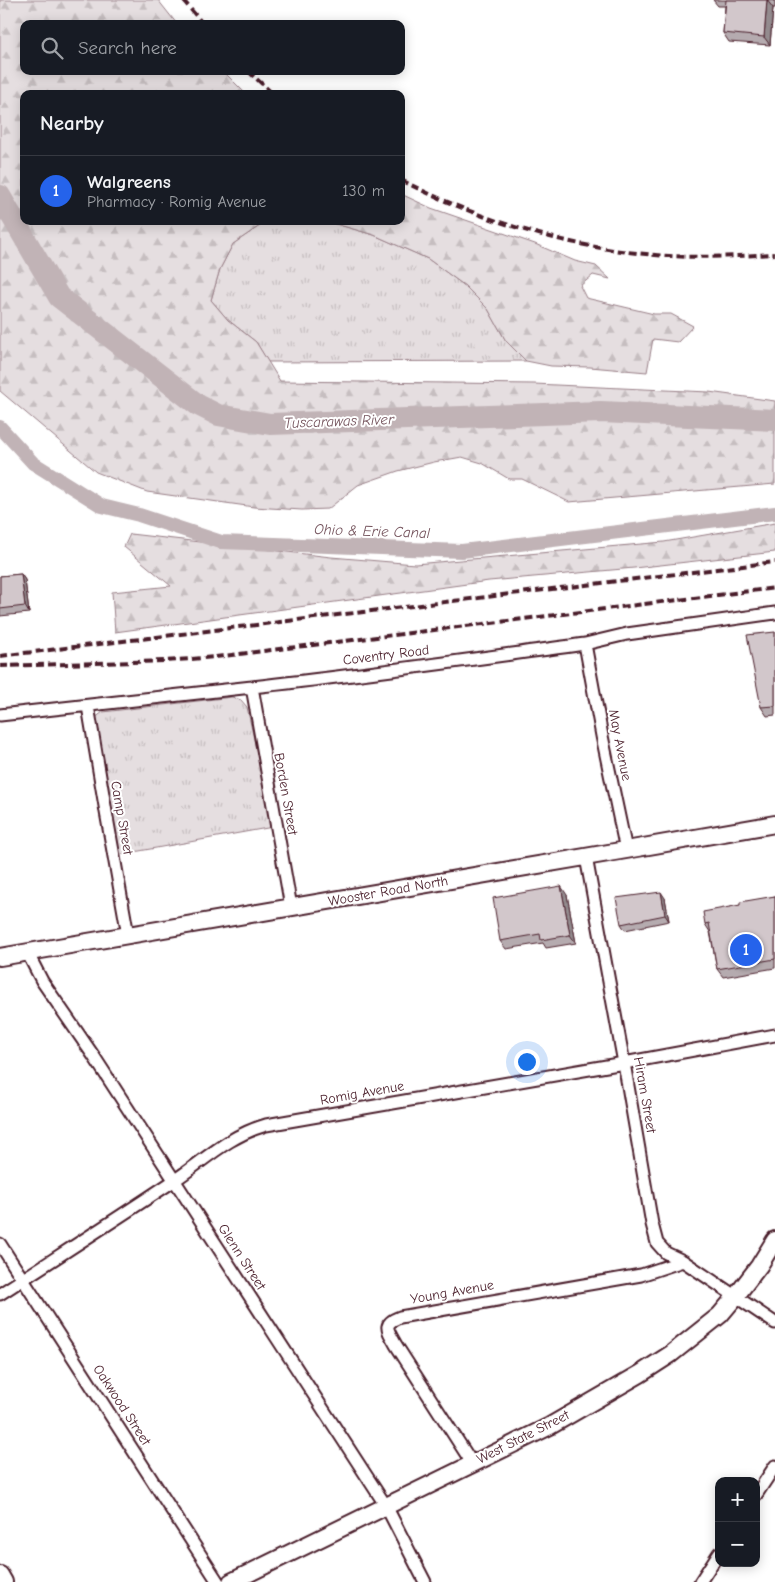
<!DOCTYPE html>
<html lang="en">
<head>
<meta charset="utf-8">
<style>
  body { margin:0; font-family:"Comic Neue",sans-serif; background:#242831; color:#f1f3f6 }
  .controls { position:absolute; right:15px; bottom:15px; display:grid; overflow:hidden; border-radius:10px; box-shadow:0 2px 12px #0003 }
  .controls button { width:45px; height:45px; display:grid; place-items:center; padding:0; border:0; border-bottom:1px solid #363941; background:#171b24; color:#f1f3f6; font:25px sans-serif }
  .you { position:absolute; left:526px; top:1061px; width:18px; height:18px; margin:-12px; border:4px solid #fff; border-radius:50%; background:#1a73e8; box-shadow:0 0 0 8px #1a73e833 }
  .badge { display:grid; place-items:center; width:32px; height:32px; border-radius:50%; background:#2563eb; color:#fff; font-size:16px; font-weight:700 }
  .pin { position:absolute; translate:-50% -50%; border:2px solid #fff; box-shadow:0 1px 5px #0006 }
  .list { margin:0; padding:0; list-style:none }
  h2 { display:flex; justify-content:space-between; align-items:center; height:65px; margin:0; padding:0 20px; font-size:21px }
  h2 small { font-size:16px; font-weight:400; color:#9ea1a6 }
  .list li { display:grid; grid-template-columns:32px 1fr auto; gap:15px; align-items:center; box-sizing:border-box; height:70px; padding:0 20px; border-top:1px solid #363941 }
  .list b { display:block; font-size:19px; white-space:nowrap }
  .list p { margin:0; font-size:16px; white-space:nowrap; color:#9ea1a6 }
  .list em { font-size:16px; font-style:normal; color:#9ea1a6 }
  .icon { flex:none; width:28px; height:28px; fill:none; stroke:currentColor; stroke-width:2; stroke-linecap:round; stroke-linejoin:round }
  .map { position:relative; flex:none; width:775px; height:1582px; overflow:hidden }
  .search { position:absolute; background:#171b24; box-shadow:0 2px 12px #0003; left:20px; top:20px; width:385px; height:55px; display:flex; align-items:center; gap:12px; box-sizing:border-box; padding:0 18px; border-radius:10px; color:#9ea1a6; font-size:19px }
  .panel { position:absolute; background:#171b24; box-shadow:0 2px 12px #0003; left:20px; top:90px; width:385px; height:135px; border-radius:10px }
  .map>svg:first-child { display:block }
  .grass { fill:url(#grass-tufts); stroke:#987e86 }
  .forest { fill:url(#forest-firs); stroke:#987e86 }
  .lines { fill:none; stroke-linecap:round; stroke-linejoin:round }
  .canal { stroke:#c1b3b6; stroke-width:14 }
  .river { stroke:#c1b3b6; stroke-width:22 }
  .street-casing { stroke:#4a1f2b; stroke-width:15 }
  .secondary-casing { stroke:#4a1f2b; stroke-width:20 }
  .street { stroke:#fff; stroke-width:11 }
  .secondary { stroke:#fff; stroke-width:16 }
  .rail { stroke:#4a1f2b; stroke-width:4; stroke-dasharray:8 4; stroke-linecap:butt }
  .wall { fill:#b5abaf; stroke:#4a1f2b }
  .shaded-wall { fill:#938b8e; stroke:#4a1f2b }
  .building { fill:#d2c7cb; stroke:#4a1f2b }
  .labels { text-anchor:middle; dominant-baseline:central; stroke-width:4; stroke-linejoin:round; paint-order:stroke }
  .street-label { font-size:14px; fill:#4a1f2b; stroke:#fff }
  .water-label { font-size:15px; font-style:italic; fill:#74535c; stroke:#fff }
</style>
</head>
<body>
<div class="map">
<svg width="775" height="1582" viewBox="0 0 775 1582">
  <defs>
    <pattern id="grass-tufts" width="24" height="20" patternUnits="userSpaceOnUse" patternTransform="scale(1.25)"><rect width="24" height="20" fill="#e5dee0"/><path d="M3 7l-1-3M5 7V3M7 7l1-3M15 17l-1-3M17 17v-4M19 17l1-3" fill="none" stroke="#c6bec0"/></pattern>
    <pattern id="forest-firs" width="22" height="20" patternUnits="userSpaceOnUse" patternTransform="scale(1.25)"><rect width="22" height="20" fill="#e5dee0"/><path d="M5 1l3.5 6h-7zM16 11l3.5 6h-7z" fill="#c6bec0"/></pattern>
  </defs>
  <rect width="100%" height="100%" fill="#fff"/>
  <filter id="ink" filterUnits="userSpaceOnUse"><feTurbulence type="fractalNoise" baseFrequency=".02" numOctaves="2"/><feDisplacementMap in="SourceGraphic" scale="10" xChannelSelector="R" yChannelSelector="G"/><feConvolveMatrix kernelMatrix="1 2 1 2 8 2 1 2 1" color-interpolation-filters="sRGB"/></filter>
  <g filter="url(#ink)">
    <path class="grass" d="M267,221L329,222L374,235L428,259L465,286L488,309L506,341L526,361L268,362L256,342L228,320L211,300L220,269L233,244Z
      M232,697L241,700L247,707L273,827L117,855L95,718L103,712Z"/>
    <path class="forest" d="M0,0H158L177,24H24V71H223L246,94H24V221H267L233,244L220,269L211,300L228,320L256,342L280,381L534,384L709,392L775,401V484L569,502L522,479H509L482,463L462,457L434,462L398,471L358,485L328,509L302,510L254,507L147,492L96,472L0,391Z
      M401,194L431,208L535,244L575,261L596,266L610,279L593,275L580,286L586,298L654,314H671L693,326L678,342L653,339L647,372L590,367L551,366L526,361L506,341L488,309L465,286L428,259L374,235L325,221H401Z
      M775,523V552L634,568L489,581L115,632L112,592L171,586L124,547L130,534L331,557L415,564L664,542Z"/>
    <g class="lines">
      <path class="canal" d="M0,427L33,463L102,506L139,515L221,542L462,551L775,513"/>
      <path class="river" d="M0,196L59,297L198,405L218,415L270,424L601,412L775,420"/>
      <g class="street-casing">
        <path id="street" d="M585,644L602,736L626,850
          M252,687L291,907
          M88,706L106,812L128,935
          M0,715C84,705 168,697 252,687C363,675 474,659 585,644L627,634L775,613
          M586,857L624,1063L652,1224L657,1243L666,1253L683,1261L775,1323
          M27,952L42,981L93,1055L386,1506L425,1582
          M0,1244L218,1582
          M0,1294C57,1257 115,1220 172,1182C205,1160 228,1136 266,1125L624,1063L775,1035
          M472,1463L396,1345C388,1330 381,1324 400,1317L641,1275L683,1261
          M756,1495L775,1466
          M700,1582L719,1553"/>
      </g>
      <g class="secondary-casing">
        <path id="secondary" d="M0,957L626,850L775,824
          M0,1575L4,1582
          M231,1582L550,1426L640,1374L671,1354L720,1315L736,1296L759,1266L775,1240"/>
      </g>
      <use href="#street" class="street"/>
      <use href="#secondary" class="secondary"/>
      <path class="rail" d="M183,0L203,24
        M248,71L273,94
        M401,180C485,223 575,250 669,256C704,258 740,256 775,254
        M0,656L775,562
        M0,666L166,661L215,657L775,588"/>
    </g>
    <path class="wall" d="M713,0H775V8H773L770,45L729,42L723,33L725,6H718Z
      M21,574L25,580L29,613L0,616V576Z
      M775,632V715L767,716L761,707Z
      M567,895L576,943L546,948L543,943L506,949L500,941Z
      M775,896V968L723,977L717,969L710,932L705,924L740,905Z
      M665,898L669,921L625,930L621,924Z"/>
    <path class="shaded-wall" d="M767,0L773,8L770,45L764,37Z
      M21,574L25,580L29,613L25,606Z
      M561,886L567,895L576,943L570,935Z
      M661,892L665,898L669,921L665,915Z"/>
    <path class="building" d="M726,0H774H767L764,37L723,33Z
      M21,574L25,606L0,609V576Z
      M775,632V706L761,707L747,635Z
      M561,886L570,935L541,940L540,934L500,941L493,898Z
      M661,892L665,915L621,924L616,898Z
      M775,896V959L717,969L709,923L705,924L703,912L740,905V902Z"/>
  </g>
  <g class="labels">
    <g class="street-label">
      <text transform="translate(386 655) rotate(-7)">Coventry Road</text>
      <text transform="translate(620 745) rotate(79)">May Avenue</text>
      <text transform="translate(286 794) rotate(80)">Borden Street</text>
      <text transform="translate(122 818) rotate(80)">Camp Street</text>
      <text transform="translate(388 891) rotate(-10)">Wooster Road North</text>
      <text transform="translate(362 1093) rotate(-10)">Romig Avenue</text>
      <text transform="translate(645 1095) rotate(80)">Hiram Street</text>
      <text transform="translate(242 1257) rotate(57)">Glenn Street</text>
      <text transform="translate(452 1292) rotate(-10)">Young Avenue</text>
      <text transform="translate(122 1405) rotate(57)">Oakwood Street</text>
      <text transform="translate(523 1437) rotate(-27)">West State Street</text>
    </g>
    <g class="water-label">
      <text transform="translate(339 421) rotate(-2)">Tuscarawas River</text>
      <text transform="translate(372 531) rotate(2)">Ohio &amp; Erie Canal</text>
    </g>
  </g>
</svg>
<div class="controls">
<button>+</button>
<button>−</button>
</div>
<div class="you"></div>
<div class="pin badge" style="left:746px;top:950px">1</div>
<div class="search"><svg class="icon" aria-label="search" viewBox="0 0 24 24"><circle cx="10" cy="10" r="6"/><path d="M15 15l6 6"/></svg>Search here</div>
<section class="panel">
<h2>Nearby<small></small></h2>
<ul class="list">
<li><span class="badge">1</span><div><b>Walgreens</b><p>Pharmacy · Romig Avenue</p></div><em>130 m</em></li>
</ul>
</section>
</div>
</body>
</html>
